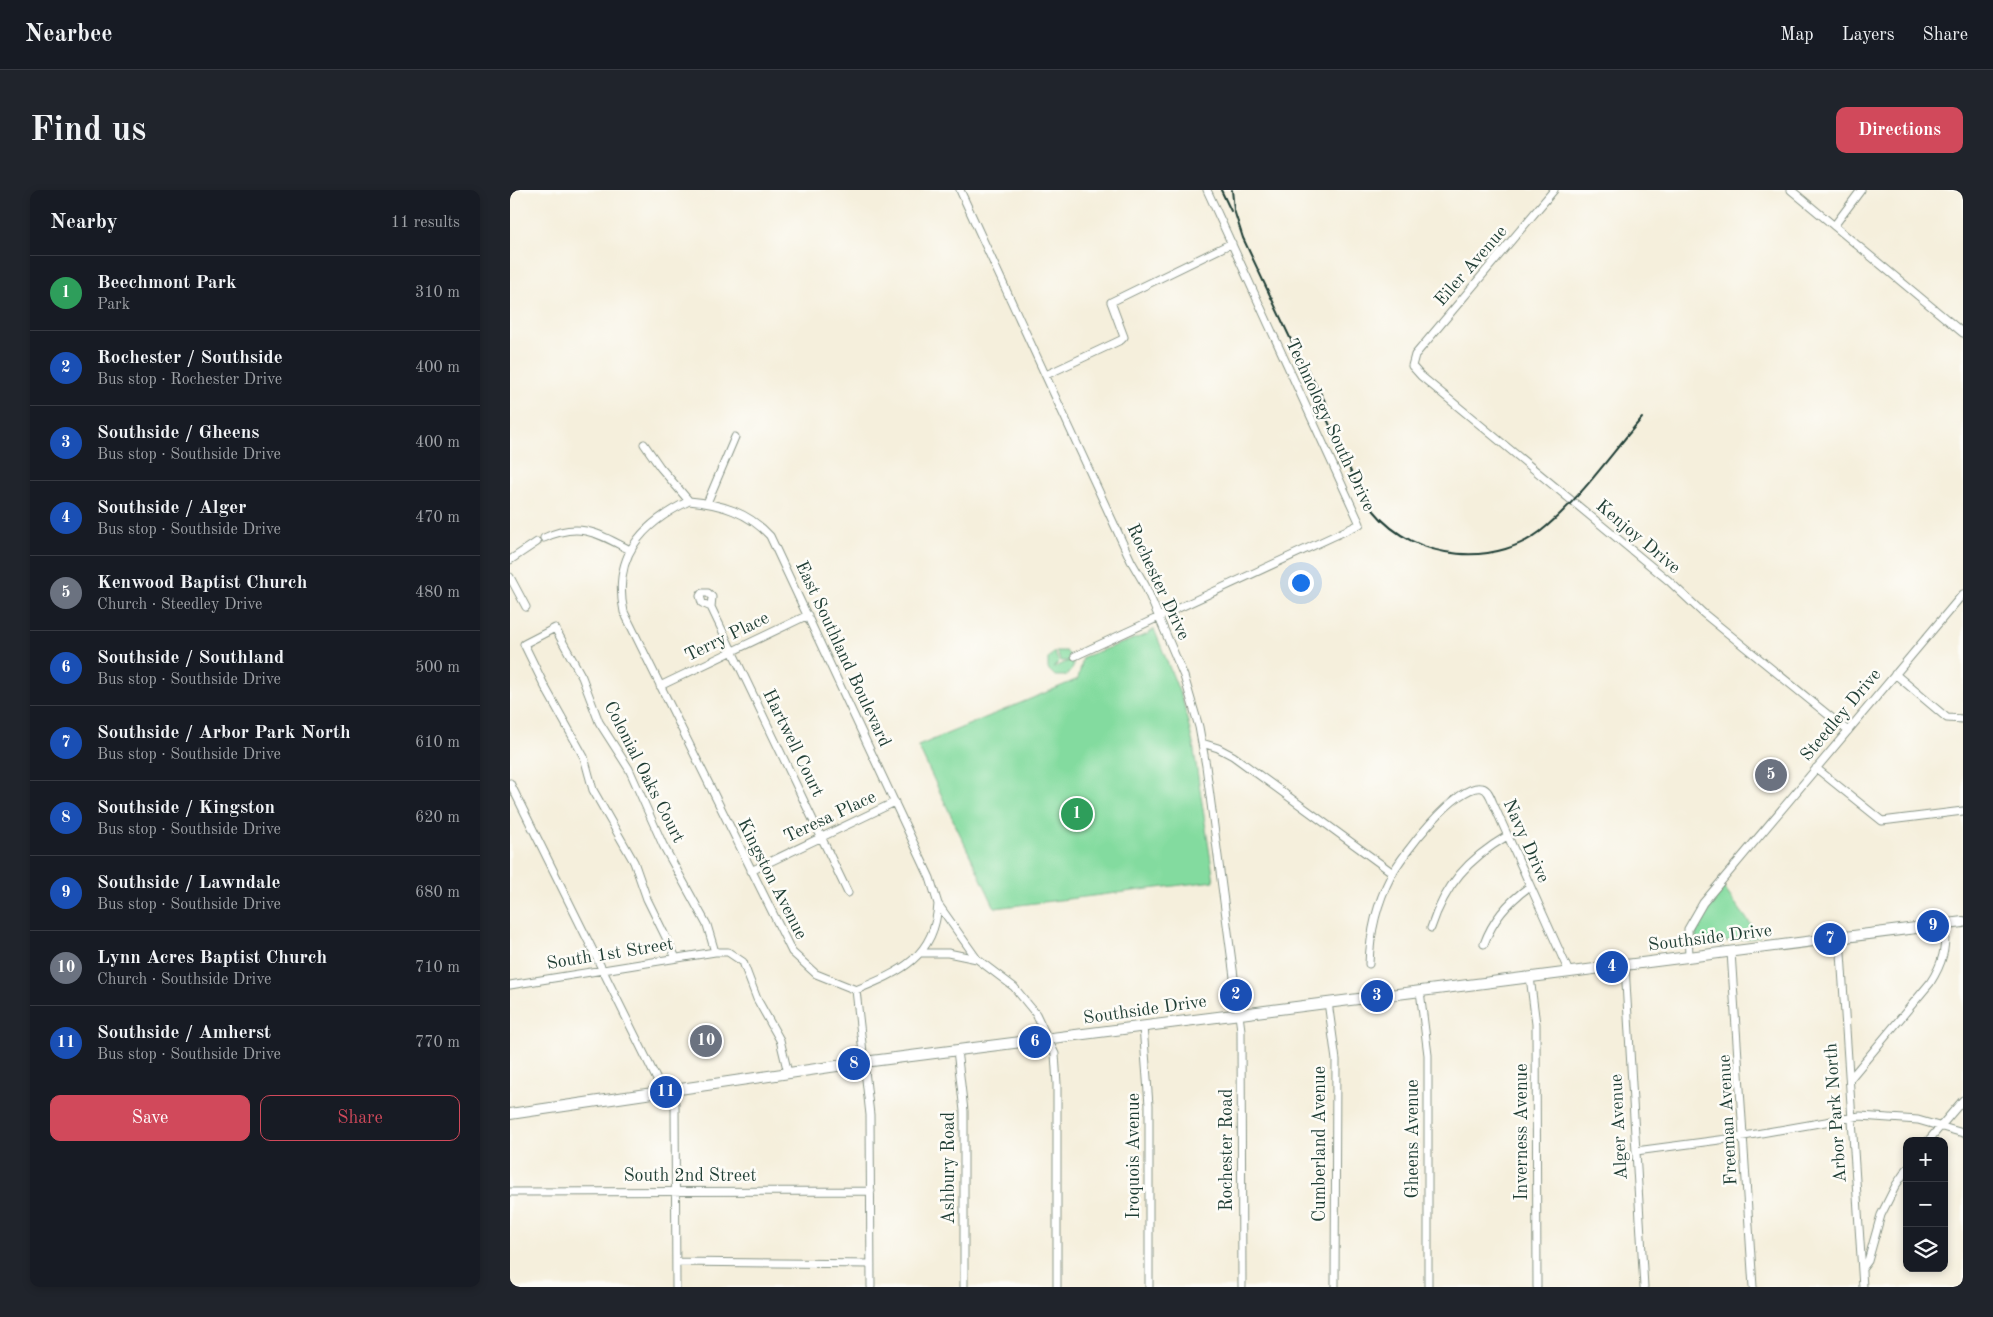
<!DOCTYPE html>
<html lang="en">
<head>
<meta charset="utf-8">
<style>
  body { margin:0; font-family:"Old Standard TT",serif; background:#20242c; color:#f1f3f6 }
  .controls { position:absolute; right:15px; bottom:15px; display:grid; overflow:hidden; border-radius:10px; box-shadow:0 2px 8px #0003 }
  .controls button { width:45px; height:45px; display:grid; place-items:center; padding:0; border:0; border-bottom:1px solid #363941; background:#171b24; color:#f1f3f6; font:25px sans-serif }
  .you { position:absolute; left:790px; top:392px; width:18px; height:18px; margin:-12px; border:4px solid #fff; border-radius:50%; background:#1a73e8; box-shadow:0 0 0 8px #1a73e833 }
  .badge { display:grid; place-items:center; width:32px; height:32px; border-radius:50%; background:#d1495b; color:#fff; font-size:16px; font-weight:700 }
  .pin { position:absolute; translate:-50% -50%; border:2px solid #fff; box-shadow:0 1px 5px #0006 }
  .list { margin:0; padding:0; list-style:none }
  h2 { display:flex; justify-content:space-between; align-items:center; height:65px; margin:0; padding:0 20px; font-size:21px }
  h2 small { font-size:16px; font-weight:400; color:#9ea1a6 }
  .list li { display:grid; grid-template-columns:32px 1fr auto; gap:15px; align-items:center; box-sizing:border-box; height:75px; padding:0 20px; border-top:1px solid #363941 }
  .list b { display:block; font-size:19px; white-space:nowrap }
  .list p { margin:0; font-size:16px; white-space:nowrap; color:#9ea1a6 }
  .list em { font-size:16px; font-style:normal; color:#9ea1a6 }
  .actions { display:flex; gap:10px; padding:15px 20px }
  .actions a { flex:1; padding:11px 0; border:1px solid #d1495b; border-radius:10px; text-align:center; font-size:18px; color:#d1495b }
  .actions .main { background:#d1495b; color:#fff }
  .icon { flex:none; width:28px; height:28px; fill:none; stroke:currentColor; stroke-width:2; stroke-linecap:round; stroke-linejoin:round }
  .map { position:relative; flex:none; width:1453px; height:1097px; overflow:hidden; border-radius:10px }
  header { display:flex; align-items:center; gap:30px; box-sizing:border-box; height:70px; padding:0 25px; background:#171b24; border-bottom:1px solid #363941 }
  header strong { font-size:24px }
  nav { display:flex; gap:28px; margin-inline-start:auto; font-size:18px }
  .intro { display:flex; align-items:center; justify-content:space-between; box-sizing:border-box; height:120px; padding:0 30px }
  h1 { margin:0; font-size:35px }
  .button { padding:12px 22px; border-radius:10px; background:#d1495b; color:#fff; font-size:18px; font-weight:700 }
  main { display:flex; gap:30px; padding:0 30px }
  aside { flex:1; background:#171b24; border-radius:10px; box-shadow:0 2px 8px #0003 }
  .map>svg:first-child { display:block }
  .green { fill:#83db9f; stroke:#518c6a }
  .lines { fill:none; stroke-linecap:round; stroke-linejoin:round }
  .street-casing { stroke:#8a9688; stroke-width:9 }
  .secondary-casing { stroke:#8a9688; stroke-width:12 }
  .street { stroke:#fff; stroke-width:7 }
  .secondary { stroke:#fff; stroke-width:10 }
  .rail { stroke:#1f3d34; stroke-width:2 }
  .labels { text-anchor:middle; dominant-baseline:central; stroke-width:5; stroke-linejoin:round; paint-order:stroke }
  .street-label { font-size:18px; fill:#1f3d34; stroke:#fdfcf7 }
</style>
</head>
<body>
<header>
<strong>Nearbee</strong>
<nav><a>Map</a><a>Layers</a><a>Share</a></nav>
</header>
<div class="intro"><h1>Find us</h1><a class="button">Directions</a></div>
<main>
<aside>
<h2>Nearby<small>11 results</small></h2>
<ul class="list">
<li><span class="badge" style="background:#2e9e5b">1</span><div><b>Beechmont Park</b><p>Park</p></div><em>310 m</em></li>
<li><span class="badge" style="background:#1a4fb4">2</span><div><b>Rochester / Southside</b><p>Bus stop · Rochester Drive</p></div><em>400 m</em></li>
<li><span class="badge" style="background:#1a4fb4">3</span><div><b>Southside / Gheens</b><p>Bus stop · Southside Drive</p></div><em>400 m</em></li>
<li><span class="badge" style="background:#1a4fb4">4</span><div><b>Southside / Alger</b><p>Bus stop · Southside Drive</p></div><em>470 m</em></li>
<li><span class="badge" style="background:#6b7280">5</span><div><b>Kenwood Baptist Church</b><p>Church · Steedley Drive</p></div><em>480 m</em></li>
<li><span class="badge" style="background:#1a4fb4">6</span><div><b>Southside / Southland</b><p>Bus stop · Southside Drive</p></div><em>500 m</em></li>
<li><span class="badge" style="background:#1a4fb4">7</span><div><b>Southside / Arbor Park North</b><p>Bus stop · Southside Drive</p></div><em>610 m</em></li>
<li><span class="badge" style="background:#1a4fb4">8</span><div><b>Southside / Kingston</b><p>Bus stop · Southside Drive</p></div><em>620 m</em></li>
<li><span class="badge" style="background:#1a4fb4">9</span><div><b>Southside / Lawndale</b><p>Bus stop · Southside Drive</p></div><em>680 m</em></li>
<li><span class="badge" style="background:#6b7280">10</span><div><b>Lynn Acres Baptist Church</b><p>Church · Southside Drive</p></div><em>710 m</em></li>
<li><span class="badge" style="background:#1a4fb4">11</span><div><b>Southside / Amherst</b><p>Bus stop · Southside Drive</p></div><em>770 m</em></li>
</ul>
<div class="actions"><a class="main">Save</a><a>Share</a></div>
</aside>
<div class="map">
<svg width="1453" height="1097" viewBox="0 0 1453 1097">
  <rect width="100%" height="100%" fill="#fdfcf7"/>
  <filter id="ink" filterUnits="userSpaceOnUse"><feTurbulence type="fractalNoise" baseFrequency=".02" numOctaves="2"/><feDisplacementMap in="SourceGraphic" scale="10" xChannelSelector="R" yChannelSelector="G"/><feConvolveMatrix kernelMatrix="1 2 1 2 8 2 1 2 1" color-interpolation-filters="sRGB"/></filter>
  <filter id="wash" filterUnits="userSpaceOnUse"><feTurbulence type="fractalNoise" baseFrequency=".0096" numOctaves="4" result="noise"/><feDisplacementMap in="SourceGraphic" scale="20" xChannelSelector="R" yChannelSelector="G"/><feGaussianBlur stdDeviation="1.12" result="paint"/><feColorMatrix in="noise" values="0 0 0 0 0 0 0 0 0 0 0 0 0 0 0 0 0 1.4 0 .05"/><feComposite in="paint" operator="in"/></filter>
  <g filter="url(#wash)">
    <rect width="100%" height="100%" fill="#f5efdc"/>
    <path class="green" d="M644,439L673,511L683,554L704,691L485,718L408,556L568,489L573,467L638,444Z
      M546,461H556L563,469V478L556,486H545L538,479V469L544,462L549,472L543,478L559,471H551Z
      M1213,697L1242,736L1240,742H1247L1250,747L1190,755L1186,751V736L1192,724L1186,733L1183,747L1186,731Z"/>
  </g>
  <g filter="url(#ink)">
    <g class="lines">
      <g class="street-casing">
        <path id="street" d="M450,0L621,371L635,395L674,486L689,537L696,576L731,840L732,1097
          M1044,0L905,165L902,176L911,186L1159,391L1193,423L1338,541
          M1281,0L1453,143
          M1324,36L1351,0
          M536,185L611,150L614,147L601,112L722,53
          M134,254L150,277L179,311C211,314 238,322 260,346L420,688L428,714L467,769L504,797L526,824L545,864L547,894V1097
          M179,311C131,334 102,367 114,422L282,762L306,784L346,800L360,925L361,1097
          M197,313L225,247
          M34,348C70,331 89,344 120,360
          M0,370L27,352
          M0,387L16,417
          M201,417L192,413L190,406L192,403H198L202,407L201,417L338,703
          M565,466L850,334L697,0
          M1385,484L1437,528L1453,529
          M150,496L298,425
          M692,553L708,558L723,566L883,683
          M1306,578L1372,631L1453,621
          M0,593L153,902
          M241,681L385,612
          M921,738C935,695 958,669 997,646
          M1330,748L1353,1097
          M974,754C983,729 998,712 1019,697
          M1221,762L1243,1097
          M411,763H438L467,769
          M1179,767L1178,739L1193,713L1453,404
          M166,768L137,709L124,672L83,600L74,567L35,497L14,454L45,438L72,487L89,532L119,579L153,655L197,735L205,762H218L233,772L247,809L270,850L278,883
          M859,774C860,743 867,713 881,686C891,666 948,592 972,598C978,599 981,608 983,613L1059,782
          M1115,776L1134,1097
          M1020,787L1026,834L1027,1097
          M0,795L205,762
          M346,800C390,782 425,767 428,714
          M910,801L918,865V1097
          M818,812L826,870L825,1097
          M633,836L639,915V1097
          M447,860L454,921V1097
          M1340,889L1420,793C1433,773 1436,759 1435,735
          M163,901L165,914L166,1097
          M1418,951L1453,910
          M1126,961L1217,949L1350,926L1408,930L1453,943
          M0,1002L361,1001
          M166,1072L361,1074
          M1352,1079L1358,1071L1371,1025L1386,995L1397,979"/>
      </g>
      <g class="secondary-casing">
        <path id="secondary" d="M0,924L354,872L1453,732"/>
      </g>
      <use href="#street" class="street"/>
      <use href="#secondary" class="secondary"/>
      <path class="rail" d="M711,0L721,21
        M722,0L724,20L733,48L782,152L817,215
        M816,227C831,258 843,293 864,321C905,372 989,379 1037,336C1073,305 1101,264 1132,228"/>
    </g>
  </g>
  <g class="labels">
    <g class="street-label">
      <text transform="translate(961 76) rotate(-49)">Eiler Avenue</text>
      <text transform="translate(820 235) rotate(65)">Technology South Drive</text>
      <text transform="translate(1128 347) rotate(40)">Kenjoy Drive</text>
      <text transform="translate(648 392) rotate(65)">Rochester Drive</text>
      <text transform="translate(217 447) rotate(-26)">Terry Place</text>
      <text transform="translate(333 464) rotate(65)">East Southland Boulevard</text>
      <text transform="translate(1331 525) rotate(-50)">Steedley Drive</text>
      <text transform="translate(283 553) rotate(64)">Hartwell Court</text>
      <text transform="translate(134 582) rotate(63)">Colonial Oaks Court</text>
      <text transform="translate(320 627) rotate(-25)">Teresa Place</text>
      <text transform="translate(1016 651) rotate(66)">Navy Drive</text>
      <text transform="translate(262 689) rotate(63)">Kingston Avenue</text>
      <text transform="translate(1200 748) rotate(-7)">Southside Drive</text>
      <text transform="translate(100 764) rotate(-9)">South 1st Street</text>
      <text transform="translate(635 820) rotate(-8)">Southside Drive</text>
      <text transform="translate(1326 923) rotate(-94)">Arbor Park North</text>
      <text transform="translate(1218 930) rotate(-93)">Freeman Avenue</text>
      <text transform="translate(1109 937) rotate(-93)">Alger Avenue</text>
      <text transform="translate(1012 942) rotate(-90)">Inverness Avenue</text>
      <text transform="translate(903 949) rotate(-90)">Gheens Avenue</text>
      <text transform="translate(810 954) rotate(-90)">Cumberland Avenue</text>
      <text transform="translate(717 960) rotate(-90)">Rochester Road</text>
      <text transform="translate(624 966) rotate(-90)">Iroquois Avenue</text>
      <text transform="translate(439 978) rotate(-90)">Ashbury Road</text>
      <text x="180" y="986">South 2nd Street</text>
    </g>
  </g>
</svg>
<div class="controls">
<button>+</button>
<button>−</button>
<button><svg class="icon" aria-label="layers" viewBox="0 0 24 24"><path d="M12 4l9 5-9 5-9-5zM3 14l9 5 9-5"/></svg></button>
</div>
<div class="you"></div>
<div class="pin badge" style="left:567px;top:624px;background:#2e9e5b">1</div>
<div class="pin badge" style="left:726px;top:805px;background:#1a4fb4">2</div>
<div class="pin badge" style="left:867px;top:806px;background:#1a4fb4">3</div>
<div class="pin badge" style="left:1102px;top:777px;background:#1a4fb4">4</div>
<div class="pin badge" style="left:1261px;top:585px;background:#6b7280">5</div>
<div class="pin badge" style="left:525px;top:852px;background:#1a4fb4">6</div>
<div class="pin badge" style="left:1320px;top:749px;background:#1a4fb4">7</div>
<div class="pin badge" style="left:344px;top:874px;background:#1a4fb4">8</div>
<div class="pin badge" style="left:1423px;top:736px;background:#1a4fb4">9</div>
<div class="pin badge" style="left:196px;top:851px;background:#6b7280">10</div>
<div class="pin badge" style="left:156px;top:902px;background:#1a4fb4">11</div>
</div>
</main>
</body>
</html>
